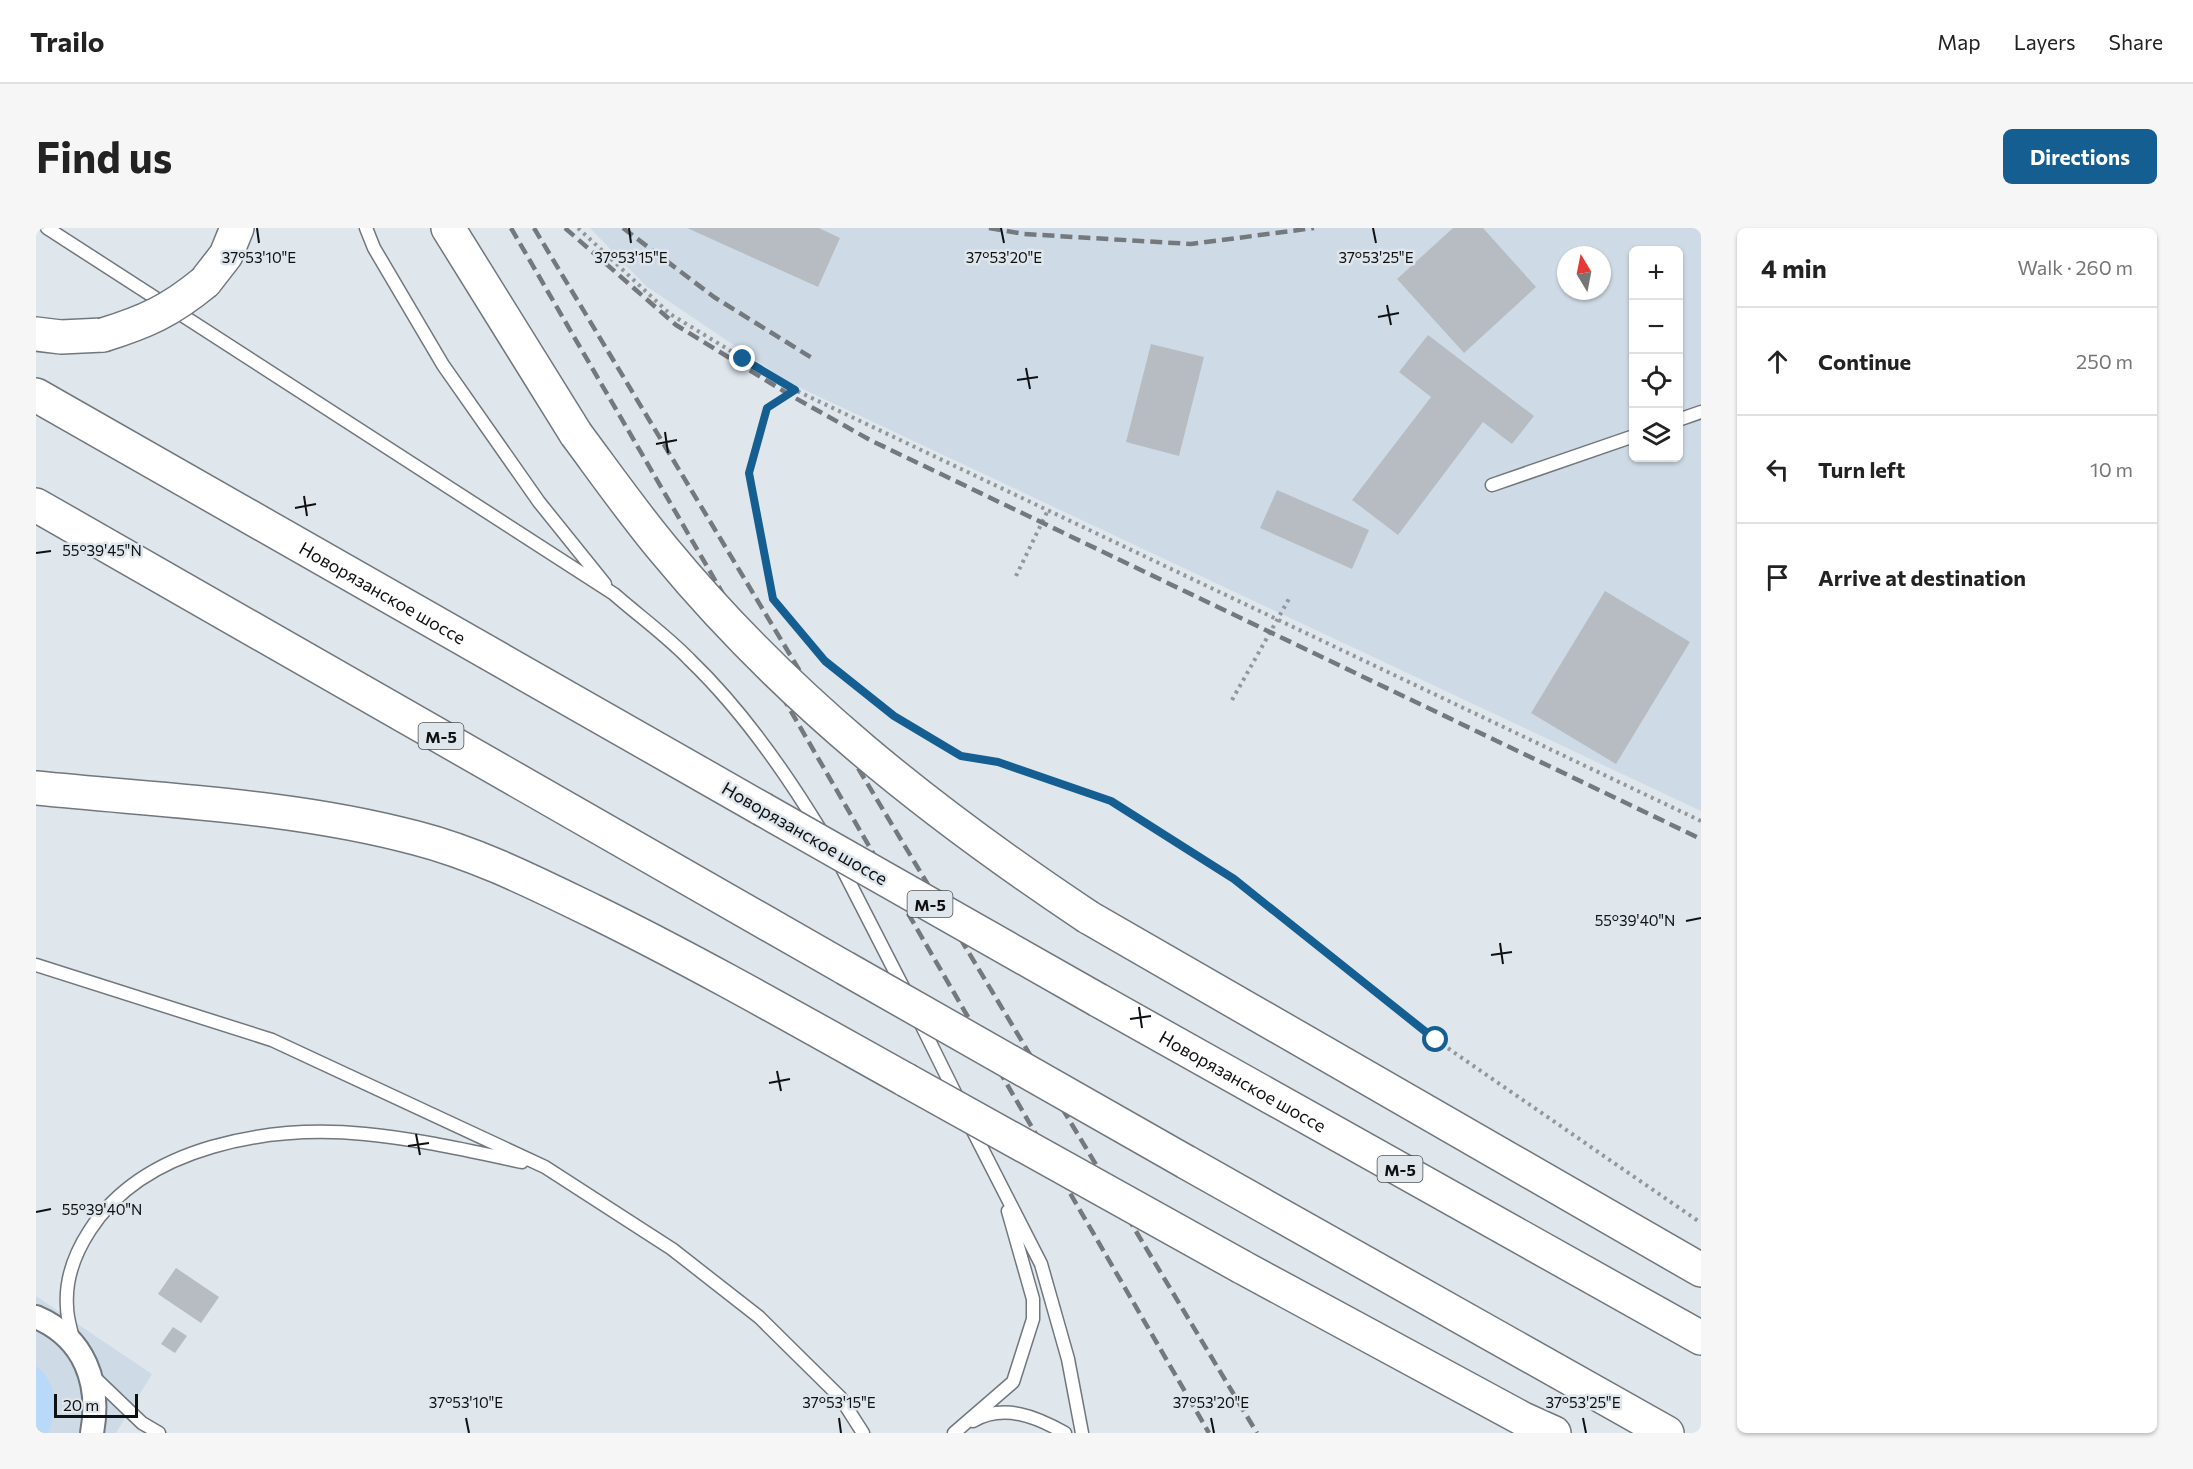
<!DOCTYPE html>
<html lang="en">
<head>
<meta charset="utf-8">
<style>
  body { margin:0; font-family:Commissioner,sans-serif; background:#f6f6f6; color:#222 }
  .controls { position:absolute; right:18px; top:18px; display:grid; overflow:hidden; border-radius:9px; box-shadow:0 2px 4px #0004 }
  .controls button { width:54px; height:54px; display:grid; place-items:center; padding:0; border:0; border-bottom:2px solid #e0e0e0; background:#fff; color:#222; font:30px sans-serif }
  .compass { position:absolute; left:1521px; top:18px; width:54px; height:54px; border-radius:50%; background:#fff; box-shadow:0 2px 4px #0004; rotate:350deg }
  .scale { position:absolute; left:18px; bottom:15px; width:84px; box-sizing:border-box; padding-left:6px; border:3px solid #0e1012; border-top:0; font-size:16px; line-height:21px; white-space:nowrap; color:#0e1012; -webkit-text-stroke:4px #dfe6ec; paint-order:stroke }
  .stop { position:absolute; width:18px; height:18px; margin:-14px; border:4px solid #145e92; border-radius:50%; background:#fff }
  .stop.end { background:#145e92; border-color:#fff; box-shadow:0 2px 6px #0008 }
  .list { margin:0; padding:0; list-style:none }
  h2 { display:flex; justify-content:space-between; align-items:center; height:78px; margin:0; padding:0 24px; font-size:26px }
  h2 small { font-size:20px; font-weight:400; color:#767676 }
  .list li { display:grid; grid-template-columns:39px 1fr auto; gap:18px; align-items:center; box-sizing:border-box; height:108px; padding:0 24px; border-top:2px solid #e0e0e0 }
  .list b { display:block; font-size:22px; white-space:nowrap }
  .list em { font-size:20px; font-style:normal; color:#767676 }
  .icon { flex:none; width:33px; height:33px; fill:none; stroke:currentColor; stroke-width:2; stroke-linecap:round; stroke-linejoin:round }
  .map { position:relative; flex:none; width:1665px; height:1205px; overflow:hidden; border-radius:9px }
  header { display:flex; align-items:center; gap:36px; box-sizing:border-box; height:84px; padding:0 30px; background:#fff; border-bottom:2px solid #e0e0e0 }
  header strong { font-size:28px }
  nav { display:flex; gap:33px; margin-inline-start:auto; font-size:21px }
  .intro { display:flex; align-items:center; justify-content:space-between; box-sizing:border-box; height:144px; padding:0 36px }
  h1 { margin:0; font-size:42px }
  .button { padding:15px 27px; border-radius:9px; background:#145e92; color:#fff; font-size:21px; font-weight:700 }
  main { display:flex; gap:36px; padding:0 36px }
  aside { flex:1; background:#fff; border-radius:9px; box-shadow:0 2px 4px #0004 }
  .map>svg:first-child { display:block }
  .built { fill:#cedbe6; fill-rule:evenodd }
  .green { fill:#b8d9f7 }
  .building { fill:#b6bcc2 }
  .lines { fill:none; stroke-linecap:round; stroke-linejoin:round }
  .service-casing { stroke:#71777d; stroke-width:15 }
  .minor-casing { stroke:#71777d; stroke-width:26 }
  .secondary-casing { stroke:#71777d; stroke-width:36 }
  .trunk-casing { stroke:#71777d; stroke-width:36 }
  .path { stroke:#92979b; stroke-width:4; stroke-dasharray:3 4.5; stroke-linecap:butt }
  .service { stroke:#fff; stroke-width:12 }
  .minor { stroke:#fff; stroke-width:22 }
  .secondary { stroke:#fff; stroke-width:33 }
  .trunk { stroke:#fff; stroke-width:33 }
  .rail { stroke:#74797d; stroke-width:4.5; stroke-dasharray:12 6; stroke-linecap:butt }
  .secondary-bridge-casing { stroke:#71777d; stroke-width:36; stroke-linecap:butt }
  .trunk-bridge-casing { stroke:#71777d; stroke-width:36; stroke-linecap:butt }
  .secondary-bridge { stroke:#fff; stroke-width:33 }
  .trunk-bridge { stroke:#fff; stroke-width:33 }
  .route { stroke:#145e92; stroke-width:8 }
  .ticks { fill:none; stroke:#0e1012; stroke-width:2 }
  .labels { text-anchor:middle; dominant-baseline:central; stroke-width:5; stroke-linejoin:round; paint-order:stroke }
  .shield { fill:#dfe6ec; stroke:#4d5053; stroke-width:1.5 }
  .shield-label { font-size:16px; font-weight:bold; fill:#0e1012 }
  .street-label { font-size:18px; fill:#0e1012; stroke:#dfe6ec }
  .ticks-label { font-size:15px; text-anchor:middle; fill:#0e1012; stroke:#dfe6ec; stroke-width:5; stroke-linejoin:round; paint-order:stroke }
</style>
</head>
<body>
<header>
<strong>Trailo</strong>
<nav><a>Map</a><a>Layers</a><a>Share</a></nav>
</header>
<div class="intro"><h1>Find us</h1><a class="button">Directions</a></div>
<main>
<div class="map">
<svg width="1665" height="1205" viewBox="0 0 1665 1205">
  <rect width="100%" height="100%" fill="#dfe6ec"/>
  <path class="built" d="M554,0H1665V583L754,155L610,58ZM1598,22H1642V230H1598ZM1530,27H1566V63H1530Z
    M0,1068L116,1146L80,1205H0Z"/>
  <path class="green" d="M0,1138C22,1155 22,1181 12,1205H0Z"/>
  <path class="building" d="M651,0H783L804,10L782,59Z
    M1417,0H1447L1500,59L1428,125L1361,51Z
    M1392,107L1498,188L1476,216L1447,194L1362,307L1316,272L1395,169L1363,144Z
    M1115,116L1168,129L1143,228L1090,214Z
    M1241,262L1333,302L1316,341L1224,300Z
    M1569,363L1654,414L1580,536L1495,485Z
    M140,1040L183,1069L165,1095L122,1066Z
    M137,1099L151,1108L139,1125L125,1116Z"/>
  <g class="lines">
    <g class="service-casing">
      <path id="service" d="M11,0L578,366C603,388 631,408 654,432C706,482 748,542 785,603
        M330,0L338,20L407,137L503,274L569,356
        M1642,192L1665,184
        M1456,257L1598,208
        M804,636L870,765
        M0,737L236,812L509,939L636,1021L723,1089L804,1169L827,1205
        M883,792L923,873
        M934,897L1005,1036L1032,1131L1046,1205
        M37,1111C35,1101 31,1090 31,1079C29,1052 39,1025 54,1002C109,917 234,897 329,906C382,911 434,923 486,934
        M56,1147L106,1195L123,1205
        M937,1193C968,1175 1001,1189 1029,1205
        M918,1205L977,1154L997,1091V1071L972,983"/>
    </g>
    <g class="minor-casing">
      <path id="minor" d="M0,1089C49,1110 65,1155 56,1205"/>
    </g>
    <g class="secondary-casing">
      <path id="secondary" d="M412,0L540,206
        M169,54L190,27L201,0
        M0,106L25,109L67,107
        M0,560C127,573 256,577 380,610C442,626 499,655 557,683C663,735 766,794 870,852
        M1052,689L1665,1042
        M1206,1039L1487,1191L1518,1205"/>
    </g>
    <g class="trunk-casing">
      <g id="trunk">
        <path id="s1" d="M0,167L726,581"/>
        <path d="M0,277L809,740"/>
        <path id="s2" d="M1062,772L1665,1110"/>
        <path d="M1150,934L1631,1205"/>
      </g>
    </g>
    <path class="path" d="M542,0L634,86L759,162
      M980,348L1012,282
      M1196,472L1254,369
      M1665,593L759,162L731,180L713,245L737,371L789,433L858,488L925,528L962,534L1075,573L1198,651L1400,812L1665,995"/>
    <use href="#service" class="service"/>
    <use href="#minor" class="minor"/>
    <use href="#secondary" class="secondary"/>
    <use href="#trunk" class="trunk"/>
    <path class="rail" d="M475,0L1173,1205
      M498,0L1221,1205
      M529,0L640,97L754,167L834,212L1665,611
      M587,0L678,69L776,130
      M953,0L988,6L1155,16L1278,0"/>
    <g class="secondary-bridge-casing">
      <path id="secondary-bridge" d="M67,107C109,94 134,83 169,54
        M540,206C569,245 597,285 628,322C750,470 893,583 1052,689
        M870,852L1206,1039"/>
    </g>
    <g class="trunk-bridge-casing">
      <path id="trunk-bridge" d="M726,581L1062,772
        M809,740L1150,934"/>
    </g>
    <use href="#secondary-bridge" class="secondary-bridge"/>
    <use href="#trunk-bridge" class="trunk-bridge"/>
  </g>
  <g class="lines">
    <path class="route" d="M707,131L759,162L731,180L713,245L737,371L789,433L858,488L925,528L962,534L1075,573L1198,651L1400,812"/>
  </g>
  <path class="ticks" d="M221,0L223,15M593,0L595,15M965,0L968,15M1337,0L1340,15M1351,77L1355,97M1342,89L1363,85M990,140L994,161M981,152L1002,149M629,204L632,225M620,216L641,212M268,268L271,288M259,280L280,276M0,325L15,323M1650,693L1665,690M1464,715L1467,736M1455,727L1476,724M1103,779L1106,800M1094,791L1115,788M741,843L745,863M733,855L754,851M380,906L384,927M372,918L393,915M0,984L15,981M430,1190L433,1205M803,1190L805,1205M1175,1190L1178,1205M1547,1190L1550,1205"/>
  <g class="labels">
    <g class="shield">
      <rect x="382.5" y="495" width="45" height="26" rx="4.5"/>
      <rect x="871.5" y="663" width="45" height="26" rx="4.5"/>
      <rect x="1341.5" y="928" width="45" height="26" rx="4.5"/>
    </g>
    <g class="shield-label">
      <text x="405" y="508">М-5</text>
      <text x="894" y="676">М-5</text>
      <text x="1364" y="941">М-5</text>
    </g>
    <g class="street-label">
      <text stroke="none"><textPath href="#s1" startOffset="399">Новорязанское шоссе</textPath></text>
      <text transform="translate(769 605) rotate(30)">Новорязанское шоссе</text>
      <text stroke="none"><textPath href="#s2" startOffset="166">Новорязанское шоссе</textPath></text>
    </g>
  </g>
  <g class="ticks-label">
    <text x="223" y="35">37°53'10"E</text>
    <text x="595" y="35">37°53'15"E</text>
    <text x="968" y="35">37°53'20"E</text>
    <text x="1340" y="35">37°53'25"E</text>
    <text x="66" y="328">55°39'45"N</text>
    <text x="1599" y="698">55°39'40"N</text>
    <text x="66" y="987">55°39'40"N</text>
    <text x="430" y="1180">37°53'10"E</text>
    <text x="803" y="1180">37°53'15"E</text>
    <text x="1175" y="1180">37°53'20"E</text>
    <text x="1547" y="1180">37°53'25"E</text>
  </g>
</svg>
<div class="controls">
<button>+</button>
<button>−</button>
<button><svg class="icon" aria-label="locate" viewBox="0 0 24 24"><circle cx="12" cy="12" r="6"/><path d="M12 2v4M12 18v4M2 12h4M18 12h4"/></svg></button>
<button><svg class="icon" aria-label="layers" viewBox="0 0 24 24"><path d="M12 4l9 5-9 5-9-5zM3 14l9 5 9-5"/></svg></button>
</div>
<svg class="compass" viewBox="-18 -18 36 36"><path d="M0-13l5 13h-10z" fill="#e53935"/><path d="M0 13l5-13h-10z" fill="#767676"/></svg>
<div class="scale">20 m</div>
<div class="stop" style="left:1400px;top:812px"></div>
<div class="stop end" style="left:707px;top:131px"></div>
</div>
<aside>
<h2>4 min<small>Walk · 260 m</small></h2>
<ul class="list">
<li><svg class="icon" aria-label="ahead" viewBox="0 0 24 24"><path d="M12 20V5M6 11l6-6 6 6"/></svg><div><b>Continue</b></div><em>250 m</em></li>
<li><svg class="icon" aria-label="left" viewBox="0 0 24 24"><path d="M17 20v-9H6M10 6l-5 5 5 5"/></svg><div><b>Turn left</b></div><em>10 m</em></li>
<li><svg class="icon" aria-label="arrive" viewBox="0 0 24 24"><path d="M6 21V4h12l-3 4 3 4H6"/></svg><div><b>Arrive at destination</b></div></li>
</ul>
</aside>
</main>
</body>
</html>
